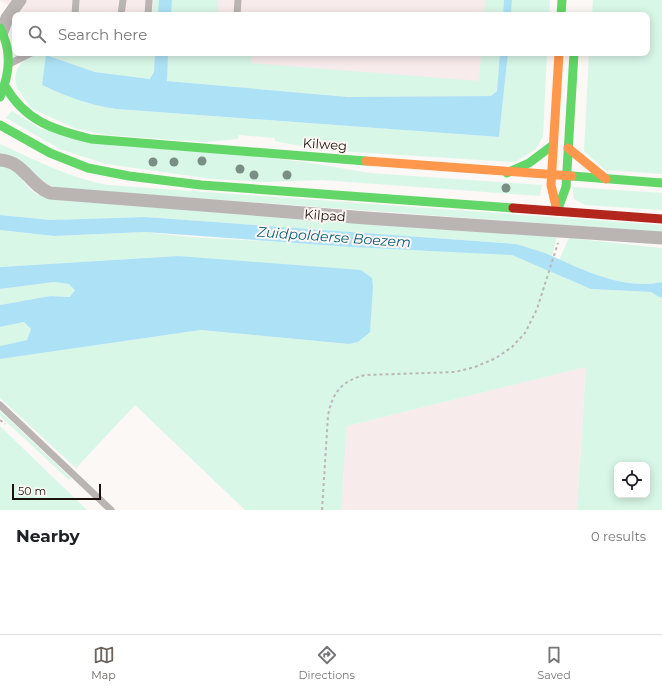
<!DOCTYPE html>
<html lang="en">
<head>
<meta charset="utf-8">
<style>
  body { margin:0; font-family:Montserrat,sans-serif; background:#f6f6f6; color:#202124 }
  .controls { position:absolute; right:12px; bottom:12px; display:grid; overflow:hidden; border-radius:8px; box-shadow:0 2px 10px #0003 }
  .controls button { width:36px; height:36px; display:grid; place-items:center; padding:0; border:0; border-bottom:1px solid #e0e0e0; background:#fff; color:#202124; font:20px sans-serif }
  .scale { position:absolute; left:12px; bottom:10px; width:89px; box-sizing:border-box; padding-left:4px; border:2px solid #1d130c; border-top:0; font-size:11px; line-height:14px; white-space:nowrap; color:#1d130c; -webkit-text-stroke:3px #fdf7f3; paint-order:stroke }
  .list { margin:0; padding:0; list-style:none }
  h2 { display:flex; justify-content:space-between; align-items:center; height:52px; margin:0; padding:0 16px; font-size:17px }
  h2 small { font-size:13px; font-weight:400; color:#757577 }
  .icon { flex:none; width:22px; height:22px; fill:none; stroke:currentColor; stroke-width:2; stroke-linecap:round; stroke-linejoin:round }
  .map { position:relative; flex:none; width:662px; height:510px; overflow:hidden }
  .search { position:absolute; background:#fff; box-shadow:0 2px 10px #0003; left:12px; right:12px; top:12px; height:44px; display:flex; align-items:center; gap:10px; box-sizing:border-box; padding:0 14px; border-radius:8px; color:#757577; font-size:15px }
  .sheet { height:124px; background:#fff }
  nav { display:flex; justify-content:space-around; align-items:center; box-sizing:border-box; height:56px; border-top:1px solid #e0e0e0; background:#fff; font-size:11px; color:#757577 }
  nav a { display:grid; justify-items:center; gap:2px }
  nav .on { color:#6b635e }
  .map>svg:first-child { display:block }
  .industrial { fill:#f8ebec }
  .green { fill:#d8f7e7; fill-rule:evenodd }
  .water { fill:#ade2f6 }
  .lines { fill:none; stroke-linecap:round; stroke-linejoin:round }
  .path { stroke:#bab7b4; stroke-width:2; stroke-dasharray:3 3; stroke-linecap:butt }
  .lane { stroke:#bab4b3; stroke-width:7 }
  .street { stroke:#bab4b3; stroke-width:13 }
  .fast { stroke:#63d668; stroke-width:9 }
  .slow { stroke:#ff974d; stroke-width:9 }
  .jam { stroke:#b3261e; stroke-width:9 }
  .tree { fill:#798f85 }
  .labels { text-anchor:middle; dominant-baseline:central; stroke-width:4; stroke-linejoin:round; paint-order:stroke }
  .street-label { font-size:13px; fill:#1d130c; stroke:#fdf7f3 }
  .water-label { font-size:14px; font-style:italic; fill:#0a607a; stroke:#fdf7f3 }
</style>
</head>
<body>
<div class="map">
<svg width="662" height="510" viewBox="0 0 662 510">
  <rect width="100%" height="100%" fill="#fbf8f5"/>
  <path class="industrial" d="M0,0H506L505,15H22V13Z
    M38,53H502L499,100L323,99Z
    M586,367L577,510H341L347,426Z"/>
  <path class="green" d="M154,0H159L158,15H152Z
    M172,0H218L217,15H171Z
    M485,0H504L503,15H484Z
    M512,0H550L549,15H511Z
    M593,0H662V174L605,170L584,151L589,53H647V15H592Z
    M37,53H155L154,72L151,79L95,72L47,55L42,85C67,97 89,105 116,109L499,137L508,53H547L543,136L536,149L515,162L319,150L275,141V138L239,135L238,139L204,142L107,135L74,128L31,108L19,91H18C11,71 19,61 37,53Z
    M168,53H252L251,63L479,81L481,53H500L497,91L491,96L348,97L166,81Z
    M12,111L41,129L304,162L370,173L542,185L540,196L322,180L265,182L212,179L106,164L60,149L6,118Z
    M0,144C35,160 70,178 108,185L662,225V232L57,188C32,181 29,156 0,155Z
    M0,165C18,166 22,184 35,193C38,195 43,197 47,198L557,236L552,256L516,244L145,217L51,220L0,215Z
    M572,187L662,193V210L585,205L574,199Z
    M0,230L54,236L145,232L190,237L513,255L591,289L651,292L659,297H662V510H577L586,367L347,426L341,510H245L135,405L76,468L0,398V359L201,330L349,344L358,342L178,256L0,267ZM617,465H647V495H617Z
    M569,238L662,248V282C626,290 591,272 559,260Z
    M54,282L69,284L76,290L71,297L50,296L0,305V289Z
    M24,322L31,329L27,340L0,346V327Z
    M0,411L71,478L69,480L0,416Z
    M0,426L87,510H0Z"/>
  <path class="water" d="M159,0H172L171,15H158Z
    M504,0H512L511,15H503Z
    M155,53H168L167,81L348,97L491,96L497,91L500,53H508L499,137L116,109C89,105 67,97 42,85L46,55L95,72L150,79L154,72Z
    M0,215L51,220L145,217L516,244C528,248 541,251 552,256C585,271 625,290 662,282V297H659L651,292L591,289L512,255L352,247L145,232L54,236L0,230Z
    M178,256L361,270L372,278L373,287L370,332L358,342L349,344L201,330L0,359V346L27,340L31,329L24,322L0,327V305L50,296L70,297L75,290L69,284L54,282L0,289V267Z"/>
  <g class="lines">
    <path class="path" d="M0,420L5,424
      M322,510L328,416C332,393 342,380 366,375L455,372L475,367L496,358L512,347L525,333L537,309L558,243"/>
    <path class="lane" d="M75,15L76,0
      M121,15L123,0
      M148,15L149,0
      M237,15L238,0
      M11,63L31,53
      M0,405L111,510"/>
    <path class="street" d="M2,32L7,18L20,0
      M0,160C25,162 28,184 50,193L366,218L662,238"/>
    <path class="fast" d="M561,15L562,0
      M0,28C12,51 10,73 0,97
      M5,86C25,121 54,130 91,139L366,161
      M0,125L50,153L88,168L129,176L201,185L513,208
      M507,173L529,163L553,145
      M572,176L662,183
      M557,211L566,187L574,53"/>
    <path class="slow" d="M568,148L606,179
      M366,161L572,176
      M557,211L551,185L559,53"/>
    <path class="jam" d="M513,208L662,219"/>
  </g>
  <g class="tree">
    <circle cx="202" cy="161" r="4.5"/>
    <circle cx="153" cy="162" r="4.5"/>
    <circle cx="174" cy="162" r="4.5"/>
    <circle cx="240" cy="169" r="4.5"/>
    <circle cx="254" cy="175" r="4.5"/>
    <circle cx="287" cy="175" r="4.5"/>
    <circle cx="506" cy="188" r="4.5"/>
  </g>
  <g class="labels">
    <g class="street-label">
      <text transform="translate(325 144) rotate(4)">Kilweg</text>
      <text transform="translate(325 215) rotate(4)">Kilpad</text>
    </g>
    <g class="water-label">
      <text transform="translate(334 237) rotate(4)">Zuidpolderse Boezem</text>
    </g>
  </g>
</svg>
<div class="controls">
<button><svg class="icon" aria-label="locate" viewBox="0 0 24 24"><circle cx="12" cy="12" r="6"/><path d="M12 2v4M12 18v4M2 12h4M18 12h4"/></svg></button>
</div>
<div class="scale">50 m</div>
<div class="search"><svg class="icon" aria-label="search" viewBox="0 0 24 24"><circle cx="10" cy="10" r="6"/><path d="M15 15l6 6"/></svg>Search here</div>
</div>
<section class="sheet">
<h2>Nearby<small>0 results</small></h2>
<ul class="list">
</ul>
</section>
<nav>
<a class="on"><svg class="icon" aria-label="map" viewBox="0 0 24 24"><path d="M3 6l6-2 6 2 6-2v14l-6 2-6-2-6 2zM9 4v14M15 6v14"/></svg>Map</a>
<a><svg class="icon" aria-label="directions" viewBox="0 0 24 24"><path d="M12 3l9 9-9 9-9-9zM9 14v-3h6M13 9l2 2-2 2"/></svg>Directions</a>
<a><svg class="icon" aria-label="saved" viewBox="0 0 24 24"><path d="M7 4h10v16l-5-4-5 4z"/></svg>Saved</a>
</nav>
</body>
</html>
